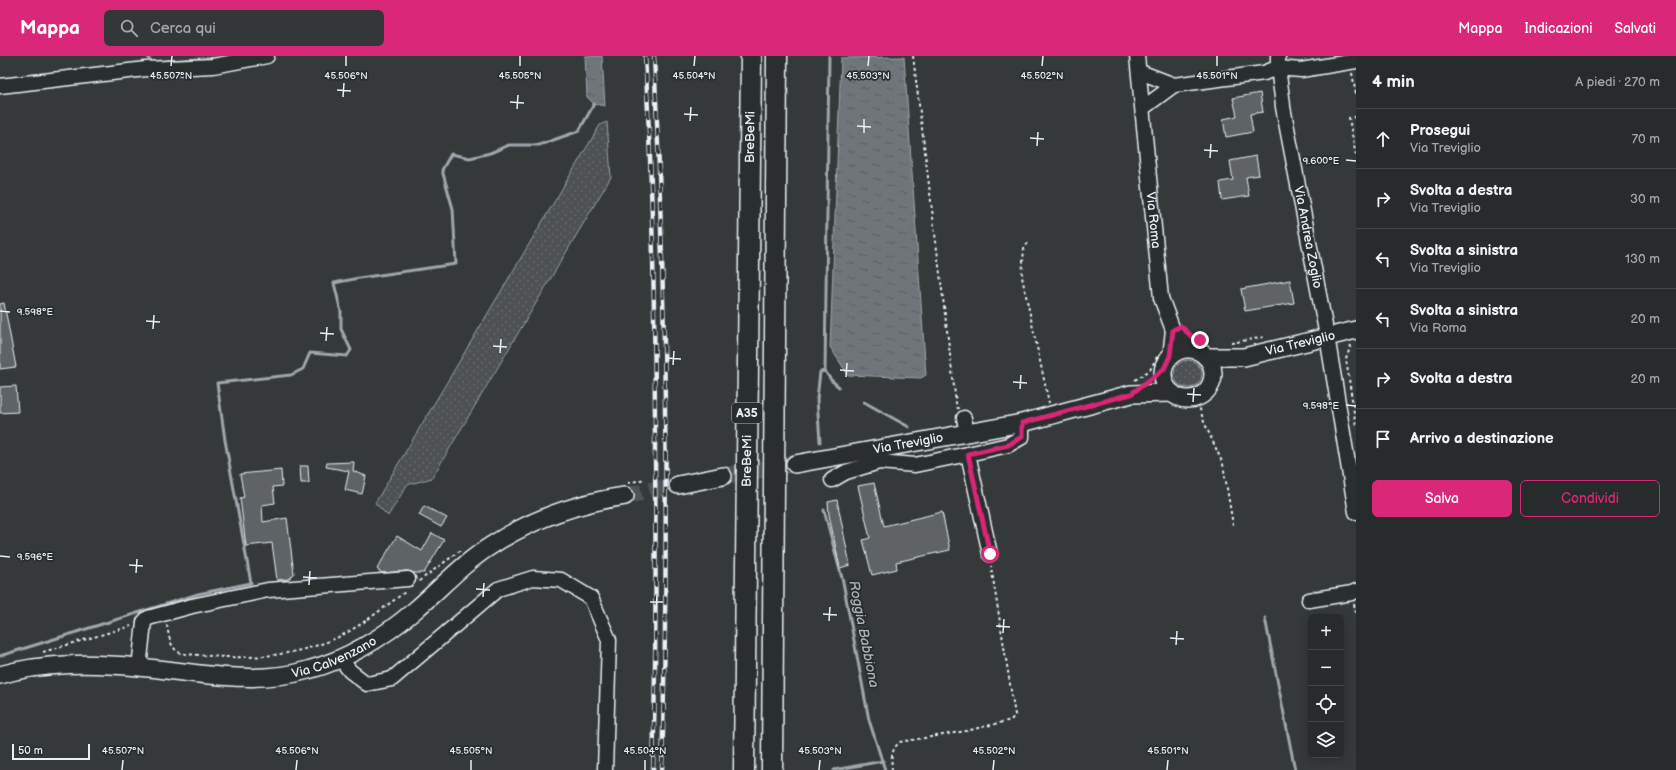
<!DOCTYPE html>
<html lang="it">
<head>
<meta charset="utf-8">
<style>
  body { margin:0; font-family:"Balsamiq Sans",sans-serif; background:#343738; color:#f1f3f6 }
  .controls { position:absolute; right:12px; bottom:12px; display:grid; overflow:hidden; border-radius:6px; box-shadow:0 2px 10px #0003 }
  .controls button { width:36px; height:36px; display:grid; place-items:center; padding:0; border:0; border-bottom:1px solid #444748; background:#282b2c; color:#f1f3f6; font:20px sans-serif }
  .scale { position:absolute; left:12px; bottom:10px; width:78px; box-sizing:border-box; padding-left:4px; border:2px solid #e8f1f8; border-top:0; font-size:11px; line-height:14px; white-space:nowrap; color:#e8f1f8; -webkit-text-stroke:3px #2a2d2e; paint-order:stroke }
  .stop { position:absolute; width:12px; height:12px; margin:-9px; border:3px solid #db2777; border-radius:50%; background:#fff }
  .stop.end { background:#db2777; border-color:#fff; box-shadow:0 1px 4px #0008 }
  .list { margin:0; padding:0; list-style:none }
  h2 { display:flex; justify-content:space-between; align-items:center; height:52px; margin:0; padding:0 16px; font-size:17px }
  h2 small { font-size:13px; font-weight:400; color:#a5a7a9 }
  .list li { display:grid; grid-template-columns:26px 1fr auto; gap:12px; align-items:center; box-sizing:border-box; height:60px; padding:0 16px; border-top:1px solid #444748 }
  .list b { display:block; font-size:15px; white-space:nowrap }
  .list p { margin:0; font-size:13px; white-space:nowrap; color:#a5a7a9 }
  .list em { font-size:13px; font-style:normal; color:#a5a7a9 }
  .actions { display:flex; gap:8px; padding:12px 16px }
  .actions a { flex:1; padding:9px 0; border:1px solid #db2777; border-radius:6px; text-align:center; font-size:14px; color:#db2777 }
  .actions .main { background:#db2777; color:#fff }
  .icon { flex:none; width:22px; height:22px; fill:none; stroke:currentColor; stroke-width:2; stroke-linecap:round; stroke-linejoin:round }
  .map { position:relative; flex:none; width:1356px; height:714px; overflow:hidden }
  header { display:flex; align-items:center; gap:24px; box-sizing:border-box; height:56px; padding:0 20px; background:#db2777; color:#fff }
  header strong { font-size:19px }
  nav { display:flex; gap:22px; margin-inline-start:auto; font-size:14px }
  .search { width:280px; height:36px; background:#343738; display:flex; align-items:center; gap:10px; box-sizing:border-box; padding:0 14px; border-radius:6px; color:#a5a7a9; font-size:15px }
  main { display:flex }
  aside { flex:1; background:#282b2c }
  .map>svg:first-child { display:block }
  .grass { fill:url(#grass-dots); stroke:#9aa1a5 }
  .water { fill:url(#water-ripples); stroke:#a0a7ac }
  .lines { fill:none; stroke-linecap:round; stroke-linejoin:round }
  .stream { stroke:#a0a7ac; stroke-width:3 }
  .building { fill:#5f6365; stroke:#e8f1f8 }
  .major-tunnel { stroke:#505556; stroke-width:17; stroke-dasharray:17 8; stroke-linecap:butt }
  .minor-casing { stroke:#e8f1f8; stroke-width:17 }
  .major-casing { stroke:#e8f1f8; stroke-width:20 }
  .highway-casing { stroke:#e8f1f8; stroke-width:23 }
  .path { stroke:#e8f1f8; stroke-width:2; stroke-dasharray:3 3; stroke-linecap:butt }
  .minor { stroke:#2a2d2e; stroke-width:14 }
  .major { stroke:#2a2d2e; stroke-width:17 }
  .highway { stroke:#2a2d2e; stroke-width:20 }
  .rail-casing { stroke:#e8f1f8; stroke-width:4.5 }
  .rail { stroke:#2a2d2e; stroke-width:3; stroke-dasharray:9; stroke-linecap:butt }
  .route { stroke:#db2777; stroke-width:5 }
  .ticks { fill:none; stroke:#e8f1f8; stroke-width:1.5 }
  .labels { text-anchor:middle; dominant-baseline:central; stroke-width:3.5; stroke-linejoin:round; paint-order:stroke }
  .shield { fill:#2a2d2e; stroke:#afb6bb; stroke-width:1 }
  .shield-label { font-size:12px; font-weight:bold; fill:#e8f1f8 }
  .street-label { font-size:13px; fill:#e8f1f8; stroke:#2a2d2e }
  .water-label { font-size:14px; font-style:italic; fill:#acb3b8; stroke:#2a2d2e }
  .ticks-label { font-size:10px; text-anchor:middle; fill:#e8f1f8; stroke:#2a2d2e; stroke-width:3.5; stroke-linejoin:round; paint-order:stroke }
</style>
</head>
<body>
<header>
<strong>Mappa</strong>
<div class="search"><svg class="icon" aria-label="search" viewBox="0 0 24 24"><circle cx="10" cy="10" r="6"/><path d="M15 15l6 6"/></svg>Cerca qui</div>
<nav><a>Mappa</a><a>Indicazioni</a><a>Salvati</a></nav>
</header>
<main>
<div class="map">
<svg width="1356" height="714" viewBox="0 0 1356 714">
  <defs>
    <pattern id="grass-dots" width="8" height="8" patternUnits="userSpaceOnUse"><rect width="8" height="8" fill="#4d5152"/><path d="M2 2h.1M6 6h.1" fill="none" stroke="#676a6c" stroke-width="1.8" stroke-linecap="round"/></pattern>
    <pattern id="water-ripples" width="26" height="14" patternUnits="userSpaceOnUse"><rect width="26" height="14" fill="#707579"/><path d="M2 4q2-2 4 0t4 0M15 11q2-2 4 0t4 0" fill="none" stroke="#5b5e62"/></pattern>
  </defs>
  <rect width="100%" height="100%" fill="#35393a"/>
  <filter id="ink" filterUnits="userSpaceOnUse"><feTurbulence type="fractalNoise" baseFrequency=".025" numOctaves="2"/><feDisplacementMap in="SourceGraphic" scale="8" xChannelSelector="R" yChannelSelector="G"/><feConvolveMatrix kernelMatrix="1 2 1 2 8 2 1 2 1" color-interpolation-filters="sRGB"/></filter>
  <g filter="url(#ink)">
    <path class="grass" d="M607,66L611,121L432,422L407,429L388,460L375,447L600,69Z
      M1174 318a14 14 0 1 1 28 0a14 14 0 1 1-28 0Z"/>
    <path class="water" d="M585,0H602L605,50L594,48L587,41Z
      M904,1L926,319L921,322L848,319L830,291L841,2Z"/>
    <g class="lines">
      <path class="stream" d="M148,0L149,3
        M829,0L825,315L831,324L839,331
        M167,5L219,2
        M864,346L909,371
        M820,386L817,343L820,316L825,315
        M824,454L843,526L869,664L885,714
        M1265,562L1295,714
        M0,600L198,538L251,527L225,384L217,327L291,319L303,313L310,297L347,300L351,294L341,273V256L334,227L359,222L456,208L453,153L442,114L451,98L470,102L490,97L509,89H539L579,75L594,48
        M834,714L883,705"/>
    </g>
    <path class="building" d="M1260,37L1263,56L1250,58L1253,76L1226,81L1223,63L1237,60L1233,42Z
      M1256,100L1259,119L1246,121L1249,140L1222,144L1220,126L1233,124L1230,105Z
      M1290,224L1294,247L1245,255L1241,233Z
      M4,247L16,311L0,313V248Z
      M16,330L18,356L0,357V331Z
      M354,406L353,415L366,420L362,438L345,434L349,415L326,411L327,407Z
      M300,410H308L309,427H301Z
      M281,414L282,430L273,431L275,447L262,449L263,466L287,462L294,518L289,523L277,524L272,487L246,490L240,442L244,441L240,418Z
      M874,427L884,470L942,456L950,494L896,506L897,513L872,519L863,484L870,482L858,430Z
      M837,444L850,509L840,512L829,459L828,446Z
      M424,450L447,462L441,471L419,459Z
      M432,477L444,484L424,517H414L407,515L382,517L377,513L397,480L422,495Z"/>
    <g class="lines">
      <path class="major-tunnel" d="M723,420L795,408
        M625,440L678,429"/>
      <g class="minor-casing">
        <g id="minor">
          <path id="s1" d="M1137,0L1161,242L1173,274L1195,294"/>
          <path id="s2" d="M1278,0C1277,16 1282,34 1283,51L1327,280L1356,456"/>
          <path d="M1140,16L1174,29L1264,17L1277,12L1301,14L1356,5"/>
          <path d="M0,30L146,13L213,10L267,0"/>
          <path d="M1143,52L1174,29"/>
          <path d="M1170,301L1173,274"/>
          <path d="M964,362L967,377"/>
          <path d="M832,424L846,416L879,406L915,409L968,398"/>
          <path d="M990,498L968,398L1008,389L1022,381V367"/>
          <path d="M1309,544L1352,537L1356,535"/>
          <path d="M340,602L350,615L367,628L392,623L498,533L533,522L561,524L591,542L609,584L605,714"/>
          <path d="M139,612L144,566L148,562L192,550L268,534L408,523"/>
        </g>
      </g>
      <g class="major-casing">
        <g id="major">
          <circle cx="1188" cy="318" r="25"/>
          <path id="s3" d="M1206,301H1244L1356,274"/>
          <path id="s4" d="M795,408L1022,367L1131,338L1172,337"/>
          <path d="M678,429L723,420"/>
          <path id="s5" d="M0,619C44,606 93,607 139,611C194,616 253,630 308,614C346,604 384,581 414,555C440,533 463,507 492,489C532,463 578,447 625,440"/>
        </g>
      </g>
      <g class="highway-casing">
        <g id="highway">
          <path id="s6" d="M744,714L751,0"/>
          <path d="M772,714L777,0"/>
        </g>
      </g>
      <path class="path" d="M913,0L956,347L958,353
        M1352,17L1356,38
        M1356,61L1349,62L1356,100
        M1028,187L1024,192L1022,221L1049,347
        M1231,287L1264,281
        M1351,289L1346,303L1356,370
        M1135,324L1150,314L1158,299
        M1196,341L1204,366L1223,408L1233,469
        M628,427L645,423
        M419,525L461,494
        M1354,548L1356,557
        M167,569C168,576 170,588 174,592C180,600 191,598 200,599C244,604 292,601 334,583C359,572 383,552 405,536
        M43,596L131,570
        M892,714C891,703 891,693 900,686L966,675L1011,664L1015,659L991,510"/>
      <use href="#minor" class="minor"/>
      <use href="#major" class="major"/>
      <use href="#highway" class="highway"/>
      <g class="rail-casing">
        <path id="rail" d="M645,0C653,131 655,263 655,395C656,501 656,608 653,714
          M654,0C666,238 669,476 662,714"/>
      </g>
      <use href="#rail" class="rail"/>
    </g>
  </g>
  <g class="lines" filter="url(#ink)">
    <path class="route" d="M990,498L968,398L1008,389L1022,381V367L1131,338L1164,313L1170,300L1173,274L1181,270L1191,280L1200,284"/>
  </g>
  <path class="ticks" d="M171,10L172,0M346,10V0M520,10V0M694,10L695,0M868,10L869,0M1042,10L1043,0M1217,10V0M337,34L351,35M343,41L344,27M510,46L524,47M517,53L518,39M684,58L698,59M690,65L691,51M857,70L871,71M864,77V63M1030,82L1044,83M1037,90L1038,76M1204,94L1218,95M1210,102L1211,88M1346,104L1356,105M0,255L10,256M146,265L160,266M153,273L154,259M320,277L334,278M326,285L327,271M493,290L507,291M500,297L501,283M667,302L681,303M673,309L674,295M840,314L854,315M846,321L847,307M1013,326L1027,327M1020,333L1021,319M1187,338L1201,339M1193,346L1194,332M1346,349L1356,350M0,500L10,501M129,509L143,510M136,517L137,503M303,521L317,522M309,529L310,515M476,533L490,534M483,541L484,527M650,546H663M656,553L657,539M823,558L837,559M829,565L830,551M996,570L1010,571M1003,577L1004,563M1170,582L1184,583M1176,589L1177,575M122,714L123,704M296,714L297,704M471,714V704M645,714V704M819,714L820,704M993,714L994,704M1167,714L1168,704"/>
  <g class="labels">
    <rect class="shield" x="732" y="347" width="30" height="20" rx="3"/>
    <g class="shield-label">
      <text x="747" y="357">A35</text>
    </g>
    <g class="street-label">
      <text stroke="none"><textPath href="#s6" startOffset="633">BreBeMi</textPath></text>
      <text stroke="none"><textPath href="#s1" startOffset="165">Via Roma</textPath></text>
      <text stroke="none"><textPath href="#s2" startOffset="184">Via Andrea Zoglio</textPath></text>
      <text stroke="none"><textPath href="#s3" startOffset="96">Via Treviglio</textPath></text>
      <text stroke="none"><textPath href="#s4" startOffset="115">Via Treviglio</textPath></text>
      <text stroke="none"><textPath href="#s6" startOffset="309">BreBeMi</textPath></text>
      <text stroke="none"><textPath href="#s5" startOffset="339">Via Calvenzano</textPath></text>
    </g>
    <g class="water-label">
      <text transform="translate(864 578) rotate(79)">Roggia Babbiona</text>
    </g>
  </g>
  <g class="ticks-label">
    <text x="171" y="23">45.507°N</text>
    <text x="346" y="23">45.506°N</text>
    <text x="520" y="23">45.505°N</text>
    <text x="694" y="23">45.504°N</text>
    <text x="868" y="23">45.503°N</text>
    <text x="1042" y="23">45.502°N</text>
    <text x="1217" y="23">45.501°N</text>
    <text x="1321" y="108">9.600°E</text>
    <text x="35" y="259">9.598°E</text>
    <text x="1321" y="353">9.598°E</text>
    <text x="35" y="504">9.596°E</text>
    <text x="123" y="698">45.507°N</text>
    <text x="297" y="698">45.506°N</text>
    <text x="471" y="698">45.505°N</text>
    <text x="645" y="698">45.504°N</text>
    <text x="820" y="698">45.503°N</text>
    <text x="994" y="698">45.502°N</text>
    <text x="1168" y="698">45.501°N</text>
  </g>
</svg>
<div class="controls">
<button>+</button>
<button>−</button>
<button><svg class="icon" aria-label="locate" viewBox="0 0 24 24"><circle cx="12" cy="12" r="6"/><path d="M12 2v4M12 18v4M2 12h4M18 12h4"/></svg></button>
<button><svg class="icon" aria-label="layers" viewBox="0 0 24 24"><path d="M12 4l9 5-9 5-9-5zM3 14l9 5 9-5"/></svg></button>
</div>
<div class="scale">50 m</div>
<div class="stop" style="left:990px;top:498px"></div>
<div class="stop end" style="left:1200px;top:284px"></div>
</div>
<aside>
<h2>4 min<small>A piedi · 270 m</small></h2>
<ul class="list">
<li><svg class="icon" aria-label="ahead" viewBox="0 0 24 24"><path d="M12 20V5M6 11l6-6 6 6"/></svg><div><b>Prosegui</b><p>Via Treviglio</p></div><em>70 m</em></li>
<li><svg class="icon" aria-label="right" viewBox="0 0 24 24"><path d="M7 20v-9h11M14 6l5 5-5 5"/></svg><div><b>Svolta a destra</b><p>Via Treviglio</p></div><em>30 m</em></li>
<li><svg class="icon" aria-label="left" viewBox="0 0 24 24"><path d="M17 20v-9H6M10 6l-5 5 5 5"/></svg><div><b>Svolta a sinistra</b><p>Via Treviglio</p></div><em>130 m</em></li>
<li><svg class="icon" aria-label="left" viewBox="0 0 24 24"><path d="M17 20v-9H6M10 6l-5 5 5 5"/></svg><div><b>Svolta a sinistra</b><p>Via Roma</p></div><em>20 m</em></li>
<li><svg class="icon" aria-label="right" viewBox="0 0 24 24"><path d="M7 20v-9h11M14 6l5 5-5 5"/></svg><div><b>Svolta a destra</b></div><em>20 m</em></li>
<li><svg class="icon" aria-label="arrive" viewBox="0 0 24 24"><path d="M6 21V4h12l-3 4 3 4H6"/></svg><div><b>Arrivo a destinazione</b></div></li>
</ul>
<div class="actions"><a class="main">Salva</a><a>Condividi</a></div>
</aside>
</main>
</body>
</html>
